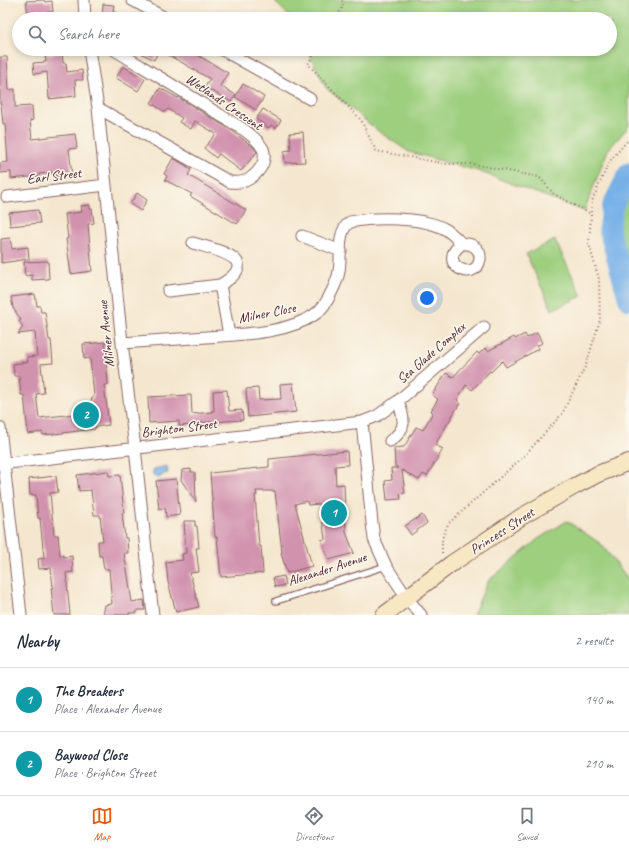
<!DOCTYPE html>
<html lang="en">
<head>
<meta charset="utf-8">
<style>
  body { margin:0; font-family:Caveat,sans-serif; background:#f2f2f3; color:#1f2937 }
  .you { position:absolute; left:427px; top:298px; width:14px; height:14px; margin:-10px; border:3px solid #fff; border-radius:50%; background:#1a73e8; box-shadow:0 0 0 6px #1a73e833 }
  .badge { display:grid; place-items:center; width:26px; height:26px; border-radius:50%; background:#ea580c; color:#fff; font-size:13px; font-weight:700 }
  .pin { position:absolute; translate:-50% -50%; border:2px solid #fff; box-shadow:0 1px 4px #0006 }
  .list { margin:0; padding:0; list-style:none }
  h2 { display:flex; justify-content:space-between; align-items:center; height:52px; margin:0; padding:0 16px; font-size:17px }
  h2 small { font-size:13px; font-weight:400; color:#747a83 }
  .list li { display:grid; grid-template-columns:26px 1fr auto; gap:12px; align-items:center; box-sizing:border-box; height:64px; padding:0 16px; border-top:1px solid #e0e1e3 }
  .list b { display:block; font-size:15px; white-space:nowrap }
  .list p { margin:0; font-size:13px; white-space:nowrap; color:#747a83 }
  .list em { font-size:13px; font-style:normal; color:#747a83 }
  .icon { flex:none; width:22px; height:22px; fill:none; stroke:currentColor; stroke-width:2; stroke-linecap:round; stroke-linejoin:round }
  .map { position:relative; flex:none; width:629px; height:615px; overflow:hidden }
  .search { position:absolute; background:#fff; box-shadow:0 2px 6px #0003; left:12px; right:12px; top:12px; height:44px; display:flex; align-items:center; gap:10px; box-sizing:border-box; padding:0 14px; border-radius:22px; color:#747a83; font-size:15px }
  .sheet { height:180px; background:#fff }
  nav { display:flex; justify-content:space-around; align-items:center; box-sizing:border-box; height:56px; border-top:1px solid #e0e1e3; background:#fff; font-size:11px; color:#747a83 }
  nav a { display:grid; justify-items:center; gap:2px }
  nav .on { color:#ea580c }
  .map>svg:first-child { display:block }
  .green { fill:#9dcf7f; stroke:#747755 }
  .water { fill:#78b1e8; stroke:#61688a }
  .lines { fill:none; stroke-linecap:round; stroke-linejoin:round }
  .river { stroke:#78b1e8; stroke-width:21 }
  .building { fill:#d192ae }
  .lane-casing { stroke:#866564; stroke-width:8 }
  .street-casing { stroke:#866564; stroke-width:13 }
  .secondary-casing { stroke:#866564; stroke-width:18 }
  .path { stroke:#866564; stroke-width:2; stroke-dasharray:1 3; stroke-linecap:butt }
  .lane { stroke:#fff; stroke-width:5.5 }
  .street { stroke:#fff; stroke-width:11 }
  .secondary { stroke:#f8e7c3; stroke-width:16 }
  .labels { text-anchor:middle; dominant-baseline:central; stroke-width:3; stroke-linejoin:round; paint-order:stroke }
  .street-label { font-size:14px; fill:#4a1f2b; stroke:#fbf7ec }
</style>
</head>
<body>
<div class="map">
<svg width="629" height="615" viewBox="0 0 629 615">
  <rect width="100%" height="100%" fill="#fbf7ec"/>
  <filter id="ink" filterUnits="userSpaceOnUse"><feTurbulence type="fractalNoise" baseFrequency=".025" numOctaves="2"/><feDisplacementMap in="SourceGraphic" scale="8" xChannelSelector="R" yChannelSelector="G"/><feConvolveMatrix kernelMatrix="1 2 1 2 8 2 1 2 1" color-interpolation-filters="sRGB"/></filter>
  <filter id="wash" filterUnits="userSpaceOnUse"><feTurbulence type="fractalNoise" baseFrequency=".012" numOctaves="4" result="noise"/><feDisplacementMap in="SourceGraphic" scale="16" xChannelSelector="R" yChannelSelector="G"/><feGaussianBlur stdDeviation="0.9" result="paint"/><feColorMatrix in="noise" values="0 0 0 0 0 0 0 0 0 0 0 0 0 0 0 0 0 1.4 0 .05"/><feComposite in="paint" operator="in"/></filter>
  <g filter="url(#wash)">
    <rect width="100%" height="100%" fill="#f5e7cf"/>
    <path class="green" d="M273,0H629V126L608,150L584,211L478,171L409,152L378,131L326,88L307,49H610V19H292Z
      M629,173V300L609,230L613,205Z
      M555,240L582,296L552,310L526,254Z
      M567,521L601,544L629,580V615H473L488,581L538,539Z"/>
    <path class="water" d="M167,466L168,473L164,474L159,478L153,476V469Z"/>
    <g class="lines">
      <path class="river" d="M629,173L613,205L609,230L629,300"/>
    </g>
    <g id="blocks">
      <path class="building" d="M44,0L45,2L52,1L53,12L28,14L26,1Z
        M103,4L114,5L113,11L128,19H102Z
        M133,49H196L194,53L228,73L220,86L236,95L231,102L205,87L210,79L181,62L159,50L154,60Z
        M62,53L63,63H66L67,72L82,70L83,80H75L76,96L49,99L47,72L34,74L33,63L46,62L45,55Z
        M0,57H7L9,90L15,89V107L32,106L33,120L30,121L32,139L75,134L77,148L69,149L72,175L57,176V172L39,174V176L11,179V172L0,173V163L8,162L5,123L3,124L1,104H0Z
        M123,66L145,79L138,91L116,78Z
        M243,84L264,97L256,110L235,97Z
        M160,88L178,98V97L234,132L253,147L257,152L241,171L219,154L216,158L204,148L216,134L195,121L191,129L179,122L182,118L168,109L165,112L151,103Z
        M263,109L281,120L276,128L271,125L269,128L256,119Z
        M303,132L305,162L285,163L284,151L291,150L290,133Z
        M173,158L188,167V168L191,170L188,175L246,210L237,224L190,196L192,194L165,180L167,176L164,174Z
        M137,193L147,200L141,211L130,204Z
        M90,205V209H92L94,223L88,224L92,271L71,274L66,239L68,238L65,214L82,212L81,206Z
        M38,210L40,223L10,226L9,213Z
        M10,238L12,249L28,247L29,259L1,263V239Z
        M48,261L49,279L32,280V275L25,276L24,262Z
        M35,294L37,306H40L41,312H45L49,340H51L53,363L41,364L44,393L36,394L39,418L84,413L94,395L90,358L84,359L83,344L105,342L108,385H104L109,425L95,427V429L54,434L43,435L42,432L28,434L24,395H21L19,376H14L13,364L28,362L27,357L37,356L35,332L18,334L23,327L19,321L21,320L13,308L11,297Z
        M537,333L542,343L537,346L538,349L506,367L502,361L491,372L490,371L472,390L466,385L457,400L460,403L435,445L443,449L427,476L423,474L419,480L402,470L405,493L400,494L401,499L387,500L385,481L392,480L391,468H398L395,466L394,448L404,447L416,427L423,430L433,412L431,411L438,399L432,395L446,373L453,377L477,352L479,354L485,348L488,351L514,337L515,339L525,334L527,338Z
        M293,383L296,412L248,417L246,389L258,388L259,400L281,399L280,384Z
        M227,390L229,411L242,410L243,420L195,423V425L179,426V421L149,423L148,397L191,395L192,414L212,412L211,411H214L213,391Z
        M347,451L348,465L335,466L336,485L344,484L346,532L354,553L329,560L321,540L325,539L320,504L308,505L307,501L295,504L312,566L287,573L281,553L282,552L275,491H256L257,495H255L259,546H261L263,573L221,577L217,537H215L210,473L269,467V459Z
        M191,469V472H195L196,502L181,480L182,470Z
        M108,471L109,476L120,475L124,513H122L125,538H127L128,553H124L128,576L132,602L144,600L145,610H137V613H129V615H103L105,605L112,604L109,569H104L102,556H99L98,541H103L100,515H94L91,490L79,491L77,475Z
        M56,476L58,492L50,493L54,535H58L60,555H63L64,557L72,556L73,572L66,573L70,615H54L51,588H53L51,568L39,569L38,559L44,558L40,518H38L36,495H30L29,479Z
        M176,479L180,515L166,517L165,508L159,509L156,481Z
        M422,515L427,523L411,535L405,526Z
        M184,521H195V526H197L199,548H196L199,572L190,573L199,607L176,612L168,582L166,562L183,560L182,554L186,553Z
        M284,576L286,585L275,587L273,578Z"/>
    </g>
  </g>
  <g filter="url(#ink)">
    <use href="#blocks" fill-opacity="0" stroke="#866564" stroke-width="1"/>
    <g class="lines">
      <g class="lane-casing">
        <path id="lane" d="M276,601L386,566"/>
      </g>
      <g class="street-casing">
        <path id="street" d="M84,0L85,19
          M132,0L167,19
          M89,49L98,108L122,343L135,448L153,615
          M221,49L310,99
          M98,108L230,182C238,183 247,182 253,176C261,170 267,159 263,149C255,134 234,124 220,115C185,92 149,71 113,49
          M7,197L106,185
          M302,236L341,251
          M193,243C215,250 265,259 220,285L229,335
          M168,291L220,285
          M122,343C150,341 178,339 207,337C241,334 285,334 314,315C322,310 328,300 332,291C335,285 338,278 339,271C342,256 336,232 350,222C375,217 420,217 443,228C450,231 456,238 462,244C471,243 481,248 480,259C476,285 434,263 462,244
          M362,422L372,523L374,539L386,566L407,598L421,615
          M0,428L21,615
          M390,441C407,429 405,420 398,401
          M0,464L362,422L377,416L398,401L484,327"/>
      </g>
      <g class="secondary-casing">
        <path id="secondary" d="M384,615L451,564L521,517L575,486L598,474L629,462"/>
      </g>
      <path class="path" d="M335,19L343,7L342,0
        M317,49L308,64L361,120L376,151L447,164H473L539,177L554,194L591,214
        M442,553V539L448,524L523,457L562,414L586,365L600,320L599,279L589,244L592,201L609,162L629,139"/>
      <use href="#lane" class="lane"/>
      <use href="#street" class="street"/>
      <use href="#secondary" class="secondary"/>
    </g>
  </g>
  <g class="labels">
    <g class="street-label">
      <text transform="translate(224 102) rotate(34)">Wetlands Crescent</text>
      <text transform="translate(54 176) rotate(-7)">Earl Street</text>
      <text transform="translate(267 313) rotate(-11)">Milner Close</text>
      <text transform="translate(106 334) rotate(-96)">Milner Avenue</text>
      <text transform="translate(431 353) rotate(-41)">Sea Glade Complex</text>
      <text transform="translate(179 428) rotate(-7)">Brighton Street</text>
      <text transform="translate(502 531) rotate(-33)">Princess Street</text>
      <text transform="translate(327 569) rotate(-18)">Alexander Avenue</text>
    </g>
  </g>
</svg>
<div class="you"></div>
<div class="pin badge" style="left:334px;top:513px;background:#0f9aa8">1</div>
<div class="pin badge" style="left:86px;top:415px;background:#0f9aa8">2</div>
<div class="search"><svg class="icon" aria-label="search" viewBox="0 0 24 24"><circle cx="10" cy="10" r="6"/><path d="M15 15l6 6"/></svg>Search here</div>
</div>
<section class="sheet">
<h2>Nearby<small>2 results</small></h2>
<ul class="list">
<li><span class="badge" style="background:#0f9aa8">1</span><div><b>The Breakers</b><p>Place · Alexander Avenue</p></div><em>140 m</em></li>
<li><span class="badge" style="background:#0f9aa8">2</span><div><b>Baywood Close</b><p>Place · Brighton Street</p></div><em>210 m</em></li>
</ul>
</section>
<nav>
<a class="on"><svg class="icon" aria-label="map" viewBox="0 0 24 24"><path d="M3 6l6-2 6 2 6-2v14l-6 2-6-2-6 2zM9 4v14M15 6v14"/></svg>Map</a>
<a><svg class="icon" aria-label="directions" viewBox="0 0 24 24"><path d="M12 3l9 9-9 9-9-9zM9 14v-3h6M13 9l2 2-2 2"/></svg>Directions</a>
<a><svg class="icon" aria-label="saved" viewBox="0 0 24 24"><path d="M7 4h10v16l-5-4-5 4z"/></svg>Saved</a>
</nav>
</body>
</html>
